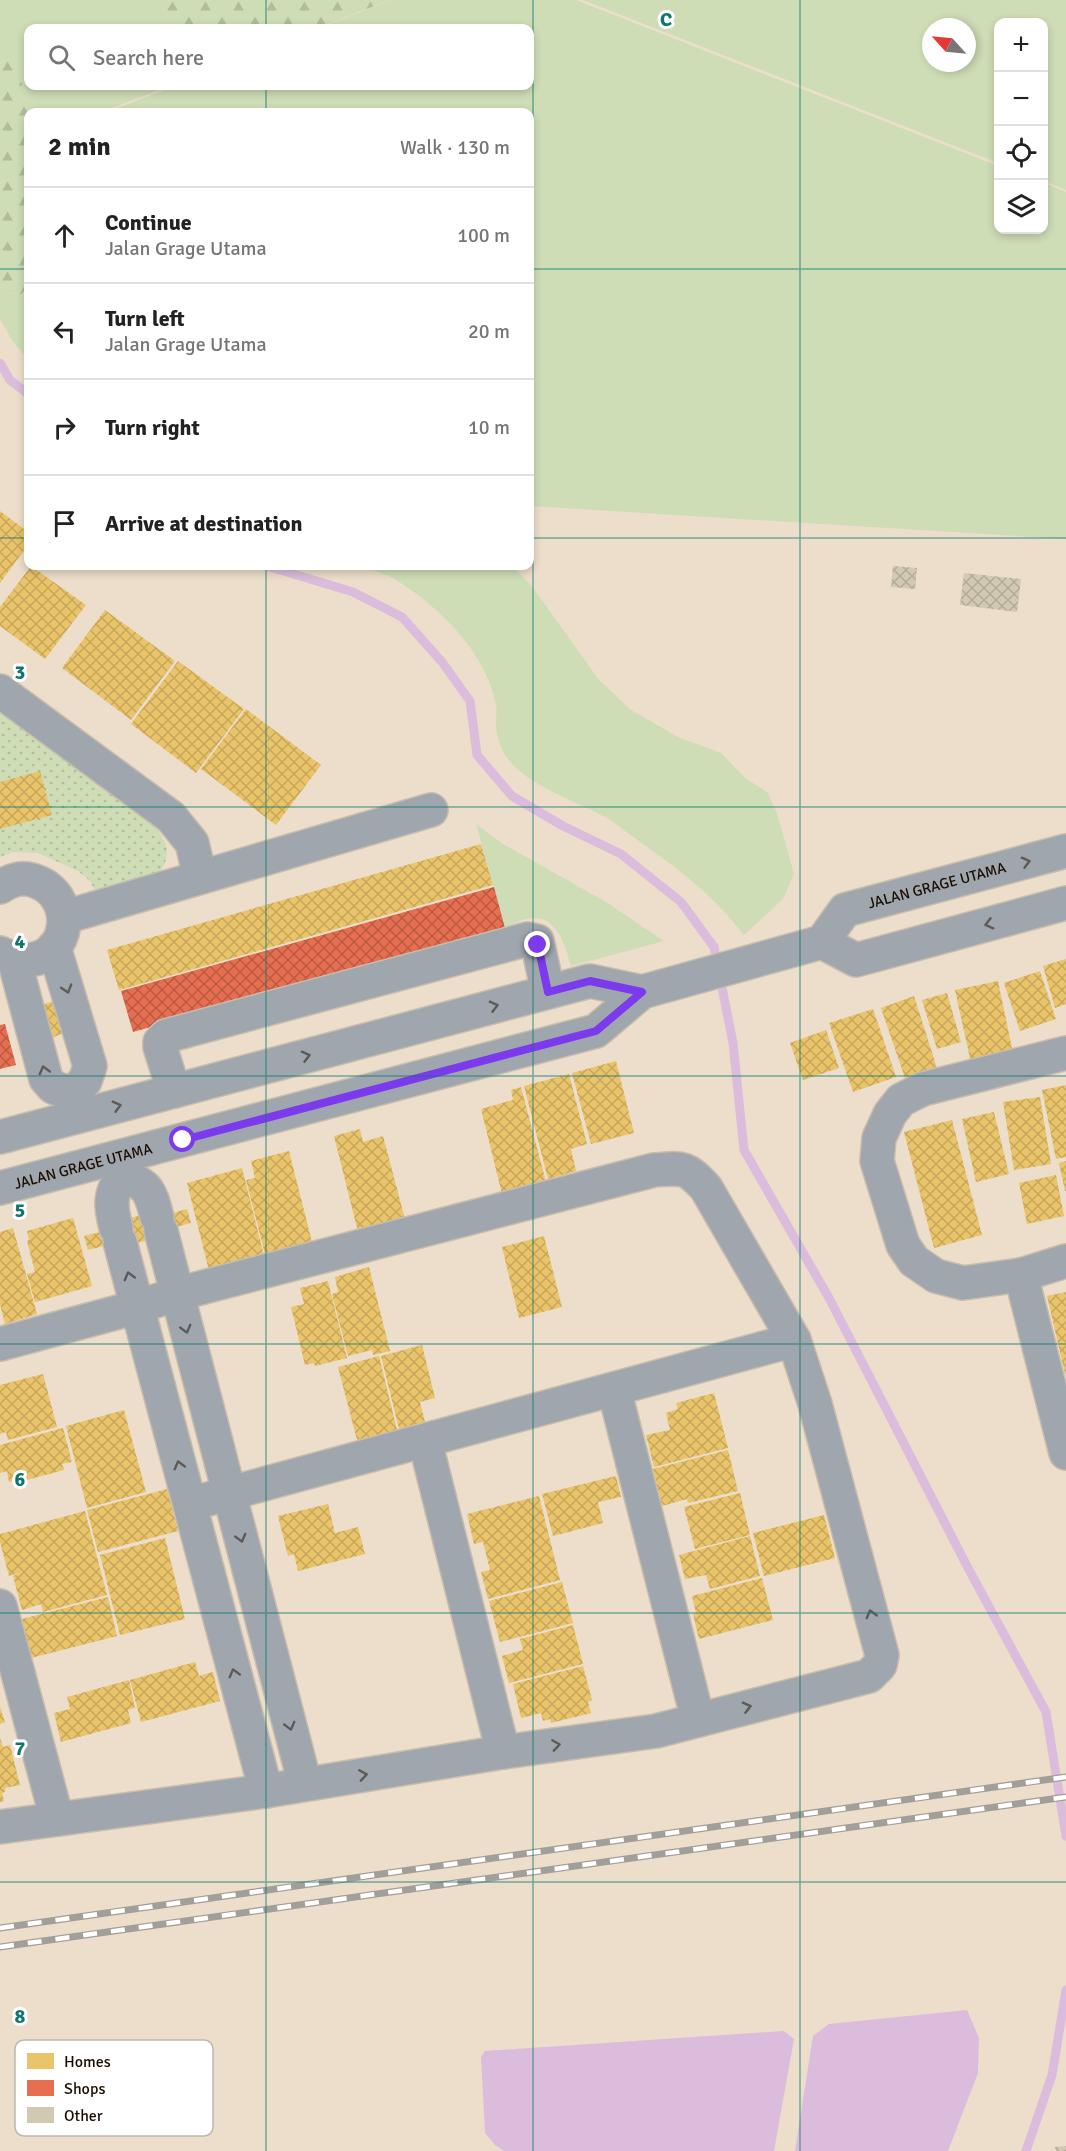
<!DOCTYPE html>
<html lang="en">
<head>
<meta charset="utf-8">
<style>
  body { margin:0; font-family:Signika,sans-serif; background:#f2f2f2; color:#222 }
  .controls { position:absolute; right:18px; top:18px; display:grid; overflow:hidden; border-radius:12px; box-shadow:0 3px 9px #0003 }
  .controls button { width:54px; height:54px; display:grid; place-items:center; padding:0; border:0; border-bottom:2px solid #e0e0e0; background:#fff; color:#222; font:30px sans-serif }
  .compass { position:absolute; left:922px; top:18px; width:54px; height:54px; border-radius:50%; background:#fff; box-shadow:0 3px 9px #0003; rotate:297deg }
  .stop { position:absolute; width:18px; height:18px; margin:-14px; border:4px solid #7c3aed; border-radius:50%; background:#fff }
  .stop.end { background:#7c3aed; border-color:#fff; box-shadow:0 2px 6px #0008 }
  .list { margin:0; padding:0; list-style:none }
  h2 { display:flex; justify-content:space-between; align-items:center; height:78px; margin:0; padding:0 24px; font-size:26px }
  h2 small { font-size:20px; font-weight:400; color:#767676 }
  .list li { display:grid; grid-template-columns:39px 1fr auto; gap:18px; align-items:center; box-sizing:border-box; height:96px; padding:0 24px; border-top:2px solid #e0e0e0 }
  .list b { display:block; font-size:22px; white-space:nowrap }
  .list p { margin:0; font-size:20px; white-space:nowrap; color:#767676 }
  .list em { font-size:20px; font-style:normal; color:#767676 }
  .icon { flex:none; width:33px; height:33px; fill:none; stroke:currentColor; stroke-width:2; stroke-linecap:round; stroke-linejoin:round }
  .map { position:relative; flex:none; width:1066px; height:2151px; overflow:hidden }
  .search { position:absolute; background:#fff; box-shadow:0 3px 9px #0003; left:24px; top:24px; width:510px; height:66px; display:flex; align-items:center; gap:15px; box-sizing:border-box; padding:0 21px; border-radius:12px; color:#767676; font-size:22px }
  .panel { position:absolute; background:#fff; box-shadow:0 3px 9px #0003; left:24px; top:108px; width:510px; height:462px; border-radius:12px }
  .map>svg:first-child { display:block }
  .grass { fill:#ceddb6; fill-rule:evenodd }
  .forest { fill:url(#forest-firs) }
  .park { fill:url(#park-dots) }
  .water { fill:#dcbcdc }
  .homes { fill:url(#homes-cross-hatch) }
  .shops { fill:url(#shops-cross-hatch) }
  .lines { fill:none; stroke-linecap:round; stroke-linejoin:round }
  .stream { stroke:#dcbcdc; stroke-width:9 }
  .building { fill:url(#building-cross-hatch) }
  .minor-casing { stroke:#c8bcac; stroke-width:36 }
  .minor { stroke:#a0a6ae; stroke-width:33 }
  .rail-casing { stroke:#a29f9b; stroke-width:7 }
  .rail { stroke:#fff; stroke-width:4.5; stroke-dasharray:14; stroke-linecap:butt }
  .oneway { stroke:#5e5a57 }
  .route { stroke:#7c3aed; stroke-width:8 }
  .grid { fill:none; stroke:#0f766e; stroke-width:1.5; stroke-opacity:0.55 }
  .labels { text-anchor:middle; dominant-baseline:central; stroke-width:6; stroke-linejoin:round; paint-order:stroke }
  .street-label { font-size:15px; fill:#1b0d00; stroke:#fff }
  .key { fill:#fff; stroke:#bbb6b2; stroke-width:1.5 }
  .key-label { font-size:16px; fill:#1b0d00 }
  .grid-label { font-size:20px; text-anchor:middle; font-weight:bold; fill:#0f766e; stroke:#fff; stroke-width:6; stroke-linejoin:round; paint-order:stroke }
</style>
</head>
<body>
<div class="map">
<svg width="1066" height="2151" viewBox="0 0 1066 2151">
  <defs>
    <pattern id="forest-firs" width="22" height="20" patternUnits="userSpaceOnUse" patternTransform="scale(1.5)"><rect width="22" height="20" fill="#ceddb6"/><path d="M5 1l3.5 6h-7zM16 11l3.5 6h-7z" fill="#b0bc9b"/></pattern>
    <pattern id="park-dots" width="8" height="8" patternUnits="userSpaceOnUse" patternTransform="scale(1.5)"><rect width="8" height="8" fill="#ceddb6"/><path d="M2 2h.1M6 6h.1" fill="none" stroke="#b0bc9b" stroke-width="1.8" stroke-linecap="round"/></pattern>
    <pattern id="homes-cross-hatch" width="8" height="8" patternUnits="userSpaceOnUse" patternTransform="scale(1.5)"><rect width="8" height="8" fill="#e9c46a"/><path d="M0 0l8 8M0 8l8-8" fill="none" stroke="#c7a75a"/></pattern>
    <pattern id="shops-cross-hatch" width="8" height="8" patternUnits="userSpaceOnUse" patternTransform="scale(1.5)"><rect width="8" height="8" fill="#e76f51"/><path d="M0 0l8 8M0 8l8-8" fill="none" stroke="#ba5a41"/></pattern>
    <pattern id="building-cross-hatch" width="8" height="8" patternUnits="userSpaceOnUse" patternTransform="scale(1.5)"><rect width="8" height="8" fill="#d2c9b3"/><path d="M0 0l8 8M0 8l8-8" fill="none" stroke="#b4ab98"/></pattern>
  </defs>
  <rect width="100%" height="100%" fill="#ecdeca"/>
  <path class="grass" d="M0,0H159L173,28H28V86H170L101,112H43L26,93L2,43L0,36Z
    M391,0H576L998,166V230H1044V183L1066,192V539L530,506V112H107L175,86H530V28H319Z
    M583,0H1066V190L1044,181V22H998V163ZM931,27H967V63H931Z
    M28,288V359L13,342L0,319V293L21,294Z
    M362,566H512L531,585L599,680L631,710L680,738L721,753L745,778L767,792L777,813L794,874L783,899L744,935C714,896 680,870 640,842C629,834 618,825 607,818C576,801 538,790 512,764C502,753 496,738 496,723C496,717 497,710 496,704C485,652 440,607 396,580C385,574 373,570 362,566Z
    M476,824L503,844L606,902L664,941L571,966C565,945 556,912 527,919C520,920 512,925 505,928Z"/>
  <path class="forest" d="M159,0H390L317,28H173Z
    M0,36L26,93L43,112H28V288L21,294L0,293Z"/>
  <path class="park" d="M0,709L150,821C165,839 174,850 160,872L96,892L90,881L78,871L38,853L13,852L0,857Z"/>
  <path class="water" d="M967,2010L979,2038L978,2073L948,2151H795L813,2036L829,2024Z
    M784,2031L794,2039L774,2151H504L495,2145L485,2133L481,2057L485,2051Z"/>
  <path class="homes" d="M0,511L28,532V545L0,583Z
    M31,566L86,605L45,659L0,626V607Z
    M105,610L175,661L131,720L62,668Z
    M178,661L244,709L196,773L131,724Z
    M246,709L321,765L276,825L201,769Z
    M40,771L52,815L0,829V782Z
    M481,844L493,885L119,990L107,950Z
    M1066,959V1004L1055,1008L1043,966Z
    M1040,971L1056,1019L1020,1031L1004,983Z
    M998,981L1013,1053L971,1063L955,990Z
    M947,993L961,1042L937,1049L922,1000Z
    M914,996L937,1068L905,1078L881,1008Z
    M57,1000L65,1033L51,1038L41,1005Z
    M873,1009L896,1077L853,1092L829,1023Z
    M826,1030L839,1068L803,1080L790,1043Z
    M616,1061L634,1133L591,1144L572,1073Z
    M569,1074L587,1144L571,1149L576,1171L548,1179L524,1086Z
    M1066,1085V1157L1056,1159L1042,1090Z
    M521,1087L546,1182L502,1194L481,1109L513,1100L511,1090Z
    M1040,1097L1051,1164L1014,1170L1003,1102Z
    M994,1112L1009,1174L976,1182L962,1119Z
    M952,1120L982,1235L934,1248L904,1132Z
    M360,1129L363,1142L383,1136L405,1219L358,1232L334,1136Z
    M289,1151L312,1242L265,1254L246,1180L255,1178L251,1161Z
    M1066,1161V1191H1065L1059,1163Z
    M242,1168L264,1256L209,1271L187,1183Z
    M1056,1175L1064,1216L1027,1224L1019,1183Z
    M187,1209L191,1223L147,1235L149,1240L133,1244L131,1239L88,1250L84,1236L128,1225L126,1219L142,1215L144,1221Z
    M73,1218L92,1286L35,1302L27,1274L35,1272L27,1241L29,1240L27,1231Z
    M13,1228L37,1314L5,1324L0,1304V1232Z
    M544,1236L562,1307L519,1318L502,1247Z
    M369,1267L390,1351L373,1355L372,1350L348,1356L332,1294L338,1292L335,1277Z
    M328,1281L347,1358L315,1366L314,1363L305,1365L291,1307L304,1304L300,1288Z
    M1066,1292V1374H1065L1047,1296Z
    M422,1345L435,1398L420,1402L425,1422L399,1429L381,1356Z
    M379,1356L397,1430L357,1440L338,1367Z
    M43,1374L57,1427L8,1440L6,1432L0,1434V1385Z
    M714,1393L728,1448L654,1467L646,1435L670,1430L666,1413L678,1409L676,1403Z
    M124,1410L146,1492L87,1508L66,1426Z
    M63,1428L72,1462L62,1464L64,1470L19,1482L18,1480L9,1482L7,1471L0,1473V1445Z
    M728,1450L738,1491L688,1503L687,1499L662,1506L653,1469Z
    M616,1476L621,1497L598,1502L603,1523L553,1536L542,1494Z
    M167,1489L178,1531L98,1552L87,1510Z
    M740,1493L750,1535L695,1549L684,1507Z
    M539,1496L560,1580L488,1599L481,1572L490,1570L483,1542L474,1544L467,1514Z
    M328,1504L335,1533L358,1527L365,1554L298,1571L294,1554L288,1556L278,1516Z
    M85,1511L107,1595L43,1612L41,1604L22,1610L13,1576L23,1572L9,1576L0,1542V1534Z
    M824,1515L835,1558L764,1576L753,1533Z
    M750,1536L760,1576L710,1589L706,1575L685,1579L679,1555Z
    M165,1538L185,1619L120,1635L100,1555Z
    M762,1578L773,1620L699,1639L693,1614L696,1613L692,1596Z
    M562,1582L573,1623L500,1642L489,1601Z
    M108,1597L117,1636L31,1658L22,1619Z
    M573,1625L583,1664L509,1683L502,1656L523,1650L520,1639Z
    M195,1662L199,1676L213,1672L220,1701L141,1722L130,1680Z
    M583,1666L592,1700L588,1702L591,1713L551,1723L550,1719L543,1721L541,1713L521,1718L513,1684Z
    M129,1680L135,1708L128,1710L131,1723L61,1742L54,1713L70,1709L67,1697Z
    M0,1707L5,1722L0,1724Z
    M0,1738L3,1747L10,1745L20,1785L5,1788V1792L2,1793L4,1801L0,1802Z"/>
  <path class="shops" d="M494,887L505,928L133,1032L121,991Z
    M5,1024L16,1065L0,1069V1025Z"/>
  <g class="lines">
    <path class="stream" d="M0,363L10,380L28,394
      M267,566L353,592L402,617L442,662L470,701L477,755L512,796L563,826L621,854L681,902L714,947L733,1043L744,1150L829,1298L968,1568L1046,1712L1066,1836
      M1026,2151L1052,2075L1066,1990"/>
  </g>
  <path class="building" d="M893,566L917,568L915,589L891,587Z
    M964,573L1021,579L1017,612L960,605Z
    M1066,2146V2151H1056L1055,2147Z"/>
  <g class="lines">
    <g class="minor-casing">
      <g id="minor">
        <path d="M0,691L171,817L192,843L200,877"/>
        <path d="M0,887C11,880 23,876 35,881C77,895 72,958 27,960C17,961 9,957 0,953"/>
        <path d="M65,917L431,810"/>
        <path d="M822,942L856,960L1066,903"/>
        <path d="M54,947L90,1066L85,1081L71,1094"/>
        <path d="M14,959L46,1079L53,1087L71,1094"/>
        <path d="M1066,1053L923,1089L901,1100L890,1114L879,1138L877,1161L903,1245L914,1261L936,1276L963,1283L1021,1275L1066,1261"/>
        <path d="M174,1091L160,1047V1042L166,1036L528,939L537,941L538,945L548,992"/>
        <path d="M0,1137L590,981L642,992"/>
        <path d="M123,1177C149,1183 151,1194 157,1217"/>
        <path id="s1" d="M0,1188L596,1031L642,992L822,942L845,910L1066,851"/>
        <path d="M116,1228C111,1208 108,1193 123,1177"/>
        <path d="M161,1231L305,1784"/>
        <path d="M120,1242L266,1791"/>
        <path d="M1021,1275L1066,1453"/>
        <path d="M0,1344L137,1307L177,1294L654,1170C683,1168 686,1166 706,1188L794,1340L815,1404L882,1655L880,1665L869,1676L656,1731L503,1752L266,1791L0,1827"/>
        <path d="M614,1389L698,1720"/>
        <path d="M425,1441L503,1752"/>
        <path d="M190,1504L794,1340"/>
        <path d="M0,1606L57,1819"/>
      </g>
    </g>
    <use href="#minor" class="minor"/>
    <g class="rail-casing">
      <path id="rail" d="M0,1928L1066,1777
        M0,1947L1066,1797"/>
    </g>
    <use href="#rail" class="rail"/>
  </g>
  <defs><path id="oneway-chevron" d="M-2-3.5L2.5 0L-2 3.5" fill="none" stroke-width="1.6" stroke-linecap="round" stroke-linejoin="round" transform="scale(1.5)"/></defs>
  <g class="oneway">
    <use href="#oneway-chevron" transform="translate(1026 862) rotate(-15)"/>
    <use href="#oneway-chevron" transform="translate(989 924) rotate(165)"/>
    <use href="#oneway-chevron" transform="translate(67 989) rotate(73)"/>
    <use href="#oneway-chevron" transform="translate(494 1006) rotate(-15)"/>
    <use href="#oneway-chevron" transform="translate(306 1056) rotate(-15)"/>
    <use href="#oneway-chevron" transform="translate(44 1070) rotate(-105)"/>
    <use href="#oneway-chevron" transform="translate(117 1106) rotate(-15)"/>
    <use href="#oneway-chevron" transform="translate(129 1276) rotate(-105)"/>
    <use href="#oneway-chevron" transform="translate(186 1329) rotate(75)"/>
    <use href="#oneway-chevron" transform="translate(179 1465) rotate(-105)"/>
    <use href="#oneway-chevron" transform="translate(241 1538) rotate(75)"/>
    <use href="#oneway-chevron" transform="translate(871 1614) rotate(-105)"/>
    <use href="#oneway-chevron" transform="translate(234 1673) rotate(-105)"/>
    <use href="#oneway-chevron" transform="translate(747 1707) rotate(-14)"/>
    <use href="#oneway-chevron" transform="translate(290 1726) rotate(75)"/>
    <use href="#oneway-chevron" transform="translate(556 1745) rotate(-8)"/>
    <use href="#oneway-chevron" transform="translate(363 1775) rotate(-9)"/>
  </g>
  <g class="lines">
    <path class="route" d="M183,1140L596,1031L642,992L590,981L548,992L538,945"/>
  </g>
  <path class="grid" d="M266,0V28M533,0V2151M800,0V2151M266,86V112M0,269H28M530,269H1066M0,538H28M530,538H1066M266,566V2151M0,807H1066M0,1076H1066M0,1344H1066M0,1613H1066M0,1882H1066"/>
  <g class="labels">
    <g class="street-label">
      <text stroke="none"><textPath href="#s1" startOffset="998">JALAN GRAGE UTAMA</textPath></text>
      <text stroke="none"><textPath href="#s1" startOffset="86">JALAN GRAGE UTAMA</textPath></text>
    </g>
  </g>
  <rect x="15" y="2040" width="198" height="96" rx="9" class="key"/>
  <rect x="27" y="2053" width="27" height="16" fill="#e9c46a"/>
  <rect x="27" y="2080" width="27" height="16" fill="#e76f51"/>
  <rect x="27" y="2107" width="27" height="16" fill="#d2c9b3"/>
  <g class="key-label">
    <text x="64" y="2067">Homes</text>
    <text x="64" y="2094">Shops</text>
    <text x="64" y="2121">Other</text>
  </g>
  <g class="grid-label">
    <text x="666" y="26">C</text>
    <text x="20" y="679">3</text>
    <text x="20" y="948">4</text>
    <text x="20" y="1217">5</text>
    <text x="20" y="1486">6</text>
    <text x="20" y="1755">7</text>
    <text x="20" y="2023">8</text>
  </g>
</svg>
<div class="controls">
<button>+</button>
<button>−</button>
<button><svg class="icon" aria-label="locate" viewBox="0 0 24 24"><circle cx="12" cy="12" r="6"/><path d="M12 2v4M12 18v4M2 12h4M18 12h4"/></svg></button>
<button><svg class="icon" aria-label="layers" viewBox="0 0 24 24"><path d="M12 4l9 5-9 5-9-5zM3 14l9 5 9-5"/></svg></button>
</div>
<svg class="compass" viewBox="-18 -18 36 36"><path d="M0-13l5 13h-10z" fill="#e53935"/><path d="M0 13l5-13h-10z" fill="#767676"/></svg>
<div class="stop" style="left:183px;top:1140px"></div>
<div class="stop end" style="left:538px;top:945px"></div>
<div class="search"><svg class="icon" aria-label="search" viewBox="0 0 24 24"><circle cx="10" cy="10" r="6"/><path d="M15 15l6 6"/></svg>Search here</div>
<section class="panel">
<h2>2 min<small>Walk · 130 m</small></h2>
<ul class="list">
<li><svg class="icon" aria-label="ahead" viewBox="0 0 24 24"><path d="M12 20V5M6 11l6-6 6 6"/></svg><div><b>Continue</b><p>Jalan Grage Utama</p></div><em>100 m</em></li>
<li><svg class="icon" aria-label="left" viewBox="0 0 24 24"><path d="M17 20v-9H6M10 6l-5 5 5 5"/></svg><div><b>Turn left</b><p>Jalan Grage Utama</p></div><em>20 m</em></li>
<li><svg class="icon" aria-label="right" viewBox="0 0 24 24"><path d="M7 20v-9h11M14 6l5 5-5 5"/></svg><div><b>Turn right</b></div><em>10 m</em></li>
<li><svg class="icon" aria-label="arrive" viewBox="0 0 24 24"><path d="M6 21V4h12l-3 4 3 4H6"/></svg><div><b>Arrive at destination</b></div></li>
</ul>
</section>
</div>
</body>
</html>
